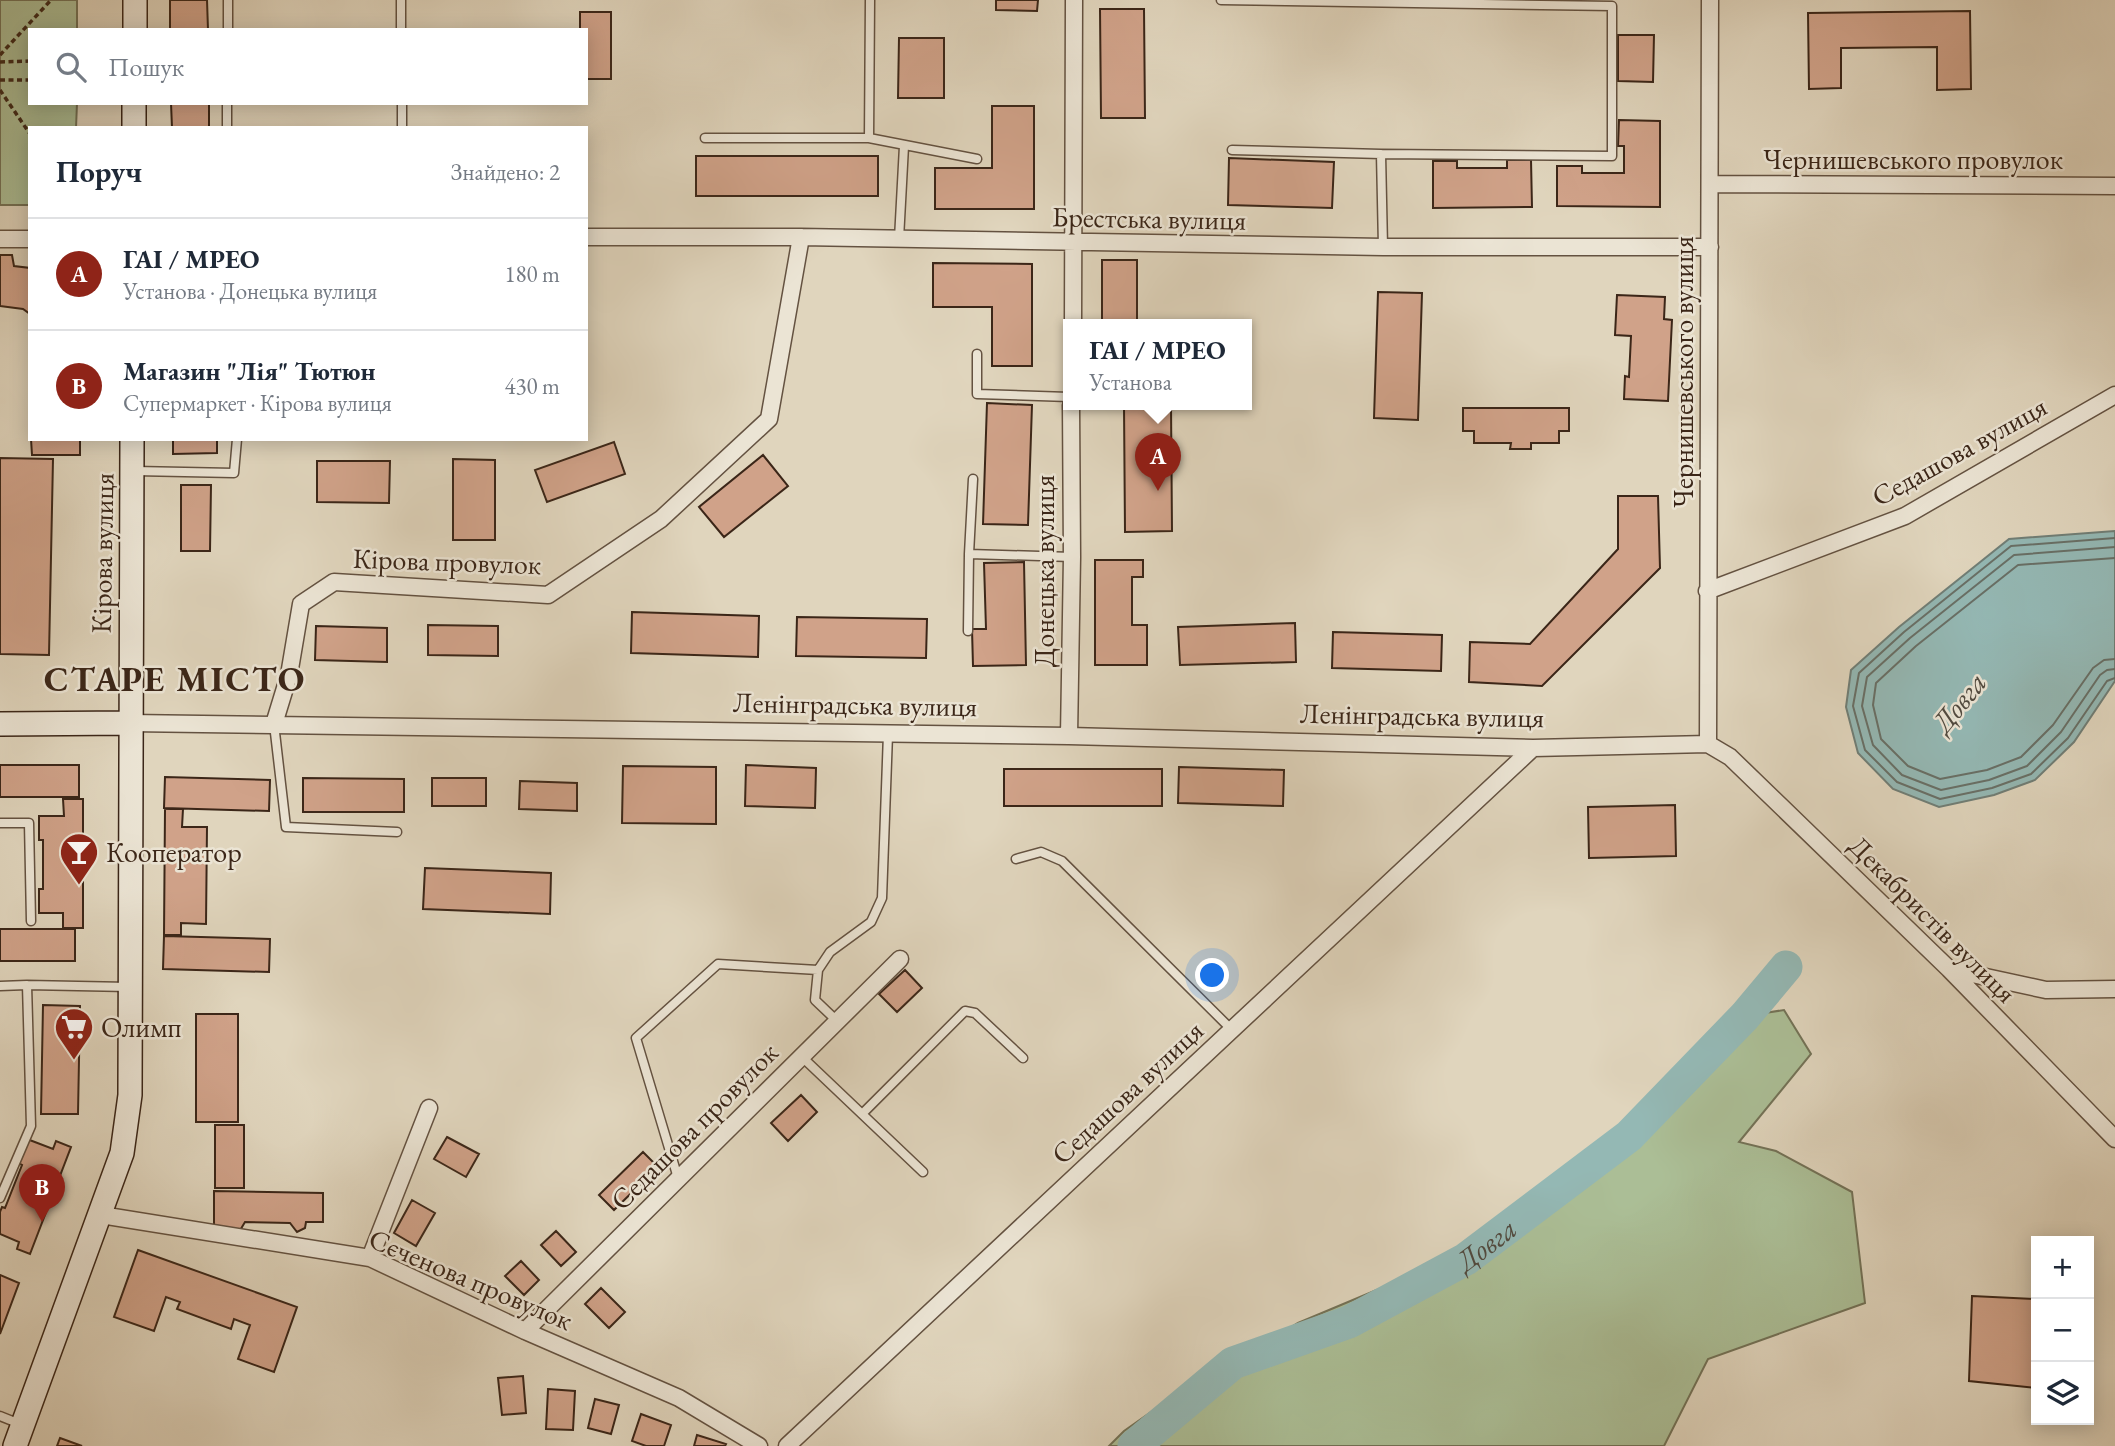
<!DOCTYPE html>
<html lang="uk">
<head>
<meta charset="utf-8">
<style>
  body { margin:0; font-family:"EB Garamond",serif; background:#f2f2f3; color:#1f2937 }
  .controls { position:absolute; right:21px; bottom:21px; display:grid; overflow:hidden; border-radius:0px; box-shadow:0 4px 18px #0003 }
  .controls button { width:63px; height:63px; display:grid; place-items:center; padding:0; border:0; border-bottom:2px solid #e0e1e3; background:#fff; color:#1f2937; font:35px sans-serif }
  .you { position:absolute; left:1213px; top:976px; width:24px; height:24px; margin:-18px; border:5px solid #fff; border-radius:50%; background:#1a73e8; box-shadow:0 0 0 10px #1a73e833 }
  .badge { display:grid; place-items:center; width:46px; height:46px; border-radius:50%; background:#8f2418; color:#fff; font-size:23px; font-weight:700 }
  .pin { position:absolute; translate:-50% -58px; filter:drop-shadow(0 2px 4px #0008) }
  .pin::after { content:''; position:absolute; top:37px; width:24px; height:21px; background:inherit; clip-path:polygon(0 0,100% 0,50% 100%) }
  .popup { position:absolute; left:1063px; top:319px; width:189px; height:91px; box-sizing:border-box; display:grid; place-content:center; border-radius:0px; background:#fff; filter:drop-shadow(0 2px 5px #0005); font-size:23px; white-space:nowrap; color:#747a83 }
  .popup b { font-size:26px; color:#1f2937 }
  .popup::after { content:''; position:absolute; left:50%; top:100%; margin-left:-14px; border:14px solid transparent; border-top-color:#fff }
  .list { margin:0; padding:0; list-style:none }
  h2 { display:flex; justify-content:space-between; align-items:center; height:91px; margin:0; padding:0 28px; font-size:30px }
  h2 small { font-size:23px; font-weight:400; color:#747a83 }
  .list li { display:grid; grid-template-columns:46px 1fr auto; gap:21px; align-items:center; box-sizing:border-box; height:112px; padding:0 28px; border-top:2px solid #e0e1e3 }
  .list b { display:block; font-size:26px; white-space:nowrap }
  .list p { margin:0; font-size:23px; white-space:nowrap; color:#747a83 }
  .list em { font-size:23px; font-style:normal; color:#747a83 }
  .icon { flex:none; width:38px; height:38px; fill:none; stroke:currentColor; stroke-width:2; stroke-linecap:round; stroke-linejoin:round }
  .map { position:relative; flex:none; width:2115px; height:1446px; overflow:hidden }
  .search { position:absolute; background:#fff; box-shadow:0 4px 18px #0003; left:28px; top:28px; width:560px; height:77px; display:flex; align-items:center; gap:18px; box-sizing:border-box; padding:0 24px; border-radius:0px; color:#747a83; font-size:26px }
  .panel { position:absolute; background:#fff; box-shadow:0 4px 18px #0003; left:28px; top:126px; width:560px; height:315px; border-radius:0px }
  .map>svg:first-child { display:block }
  .green { fill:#abbe96; stroke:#737257; stroke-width:2 }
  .water { fill:#94b8b4; stroke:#707e76; stroke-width:2 }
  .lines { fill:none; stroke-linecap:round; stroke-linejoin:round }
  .shore { stroke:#686f66; stroke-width:2 }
  .river { stroke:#94b8b4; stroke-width:33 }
  .building { fill:#d0a289; stroke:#3b2618; stroke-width:2 }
  .lane-casing { stroke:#645241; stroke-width:11 }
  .street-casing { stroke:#645241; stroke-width:19 }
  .secondary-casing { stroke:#3b2618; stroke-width:26 }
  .path { stroke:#3b2618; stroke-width:3.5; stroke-dasharray:5 3.5; stroke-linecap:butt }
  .lane { stroke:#ebe4d4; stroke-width:8 }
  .street { stroke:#ebe4d4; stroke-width:16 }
  .secondary { stroke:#ebe4d4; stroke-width:23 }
  .labels { text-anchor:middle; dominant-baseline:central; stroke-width:5; stroke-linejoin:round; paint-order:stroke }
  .street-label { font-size:28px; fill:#3b2618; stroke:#ebe4d4 }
  .poi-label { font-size:28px; fill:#3b2618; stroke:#ebe4d4; text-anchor:start }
  .water-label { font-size:30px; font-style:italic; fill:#514a3f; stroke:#ebe4d4 }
  .district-label { font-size:35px; font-weight:bold; letter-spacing:2px; fill:#3b2618; stroke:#ebe4d4 }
</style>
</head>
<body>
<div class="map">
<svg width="2115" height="1446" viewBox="0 0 2115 1446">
  <rect width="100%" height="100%" fill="#e0d5bd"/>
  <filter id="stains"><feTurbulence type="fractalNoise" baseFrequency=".00286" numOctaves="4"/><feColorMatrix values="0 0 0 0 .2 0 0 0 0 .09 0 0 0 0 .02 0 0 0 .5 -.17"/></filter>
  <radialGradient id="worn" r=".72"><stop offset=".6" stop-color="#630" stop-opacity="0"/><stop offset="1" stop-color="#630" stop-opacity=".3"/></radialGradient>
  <path class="green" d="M0,0H77V30H30V103H77L76,128H30V205H0Z
    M1784,1010L1811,1054L1739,1142L1776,1151L1852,1192L1865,1303L1708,1359L1664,1446H1109L1124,1431L1168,1400L1233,1363L1298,1323L1379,1289L1466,1259L1563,1169L1621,1128L1696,1051L1745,1016Z"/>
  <path class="water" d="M2115,531V681L2074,742L2035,780L1994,795L1939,807L1893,789L1858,753L1846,707L1851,670L1899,627L2009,539Z"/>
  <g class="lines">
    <path class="shore" d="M2115,538L2011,546L1904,632L1859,673L1853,706L1865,750L1897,782L1940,799L1992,788L2031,774L2068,738L2107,681L2115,678
      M2115,547L2014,555L1910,638L1867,677L1862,706L1873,745L1902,775L1941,790L1989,780L2027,766L2061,732L2100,675L2107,670L2115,669
      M2115,558L2018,565L1916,646L1876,683L1873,705L1881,739L1908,766L1940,779L1987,770L2021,757L2053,725L2093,668L2104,660L2115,659"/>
    <path class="river" id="s1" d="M1134,1446L1233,1363L1349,1322L1466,1259L1629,1136L1745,1016L1786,967"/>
  </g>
  <path class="building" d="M170,0H207L208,30H170Z
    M996,0H1038L1037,11L996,10Z
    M1100,9H1144L1145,118H1101Z
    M1970,11L1971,89L1937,90V47L1841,48V88L1809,89L1808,13Z
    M580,12H611V79H586V30H580Z
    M1618,35H1654L1653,82L1618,81Z
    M899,38H944V98H898Z
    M171,103H209V128H172Z
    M992,106H1034V209H935V168H992Z
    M1619,120L1660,121V207L1557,206V166H1582V173H1624V146H1618Z
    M696,156H878V196H696Z
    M1229,158L1334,162L1332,208L1228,205Z
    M1507,160H1531L1532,207L1433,208V161H1457V168H1507Z
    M0,255H12L14,266L30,268V314L23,309L0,306Z
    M1102,260H1137V325H1102Z
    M933,263L1032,264V366H992V307H933Z
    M1378,292L1422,293L1418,420L1374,418Z
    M1617,295L1665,297L1664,319L1672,320L1668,401L1624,399L1625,376L1629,377L1631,336L1615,335Z
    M987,403L1032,405L1028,525L983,524Z
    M1124,405H1171L1172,531L1125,532Z
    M1463,408H1569V431H1559V443H1531V449H1510L1511,443H1474V431H1463Z
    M31,439H80V455H32Z
    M173,439H217V453L173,454Z
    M614,442L625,474L547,502L535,470Z
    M763,455L788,486L724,537L699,507Z
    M0,458L53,459L49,655L0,654Z
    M453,459L495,460V540H453Z
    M317,461H390L389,503L317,502Z
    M181,485H211L210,551H181Z
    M1618,496H1658L1660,568L1542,686L1469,682L1470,642L1530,644L1618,549Z
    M1095,560H1143V577H1132V625H1147V665H1095Z
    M1024,562L1026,665L973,666L972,629H986L984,563Z
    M632,612L759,616L758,657L631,653Z
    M797,617L927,619L926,658L796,656Z
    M1295,623L1296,662L1180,665L1178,627Z
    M428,625L498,626V656L428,655Z
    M316,626L387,628V662L315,660Z
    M1333,632L1442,635L1441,671L1332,668Z
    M0,765H79V797H0Z
    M746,765L816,768L815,808L745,806Z
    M623,766L716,767V824L622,823Z
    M1179,767L1284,770L1283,806L1178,803Z
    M1004,769H1162V806H1004Z
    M165,777L270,780L269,811L164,808Z
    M303,778L404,779V812H303Z
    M432,778H486V806H432Z
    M520,781L577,783V811L519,809Z
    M63,799H83V928H63V913H39V889H43V840H39V816H64Z
    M1675,805L1676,856L1589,858L1588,807Z
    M165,809H183L182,827H207L206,924L181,923V935H164Z
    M425,868L551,873L550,914L423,909Z
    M0,929H75V961H0Z
    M164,936L270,939L269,972L163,969Z
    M905,970L922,988L897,1012L879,994Z
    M43,1005L80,1006L78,1114H41Z
    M196,1014H238V1122H196Z
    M801,1095L817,1112L788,1141L771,1123Z
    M215,1125H244V1188H215Z
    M447,1137L479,1154L466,1177L434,1159Z
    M27,1139L53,1149L56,1141L71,1147L30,1254L17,1249L19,1242L0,1234V1212L2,1207L5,1208L22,1165L18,1163Z
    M643,1152L658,1167L614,1210L599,1195Z
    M214,1191L323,1193V1222H306L305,1228L297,1232L290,1223L245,1222L239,1232L214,1226Z
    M412,1200L435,1213L416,1246L394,1233Z
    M556,1231L576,1252L561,1266L541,1245Z
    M138,1250L297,1307L274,1372L238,1359L250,1325L234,1319L231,1329L177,1309L180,1302L166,1297L154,1331L114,1317Z
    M521,1261L539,1280L524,1295L505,1276Z
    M0,1275L19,1283L0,1334Z
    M601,1288L625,1312L609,1328L585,1304Z
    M1972,1296L2036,1299V1388L1969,1381Z
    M523,1376L526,1413L502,1415L498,1378Z
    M548,1389L575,1391L573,1430L546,1429Z
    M595,1399L619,1405L611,1434L588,1428Z
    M641,1414L671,1425L664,1446H646L632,1441Z
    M697,1435L726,1444L725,1446H694Z
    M60,1438L82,1446H57Z"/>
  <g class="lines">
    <g class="lane-casing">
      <path id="lane" d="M401,0V30
        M1221,0L1612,6V156L1381,154L1232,150
        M228,30V0
        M402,103V128
        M227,128V103
        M705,138H869L977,159
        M869,138L870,0
        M1381,154L1383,247
        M899,239L904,146
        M977,354V394L1069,397
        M135,471L234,473L237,439
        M969,554L1072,557
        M968,631L969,554L973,479
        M274,724L286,827L397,832
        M0,823H29L31,921
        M1016,859L1041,852L1062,861L1232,1030
        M0,986L27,985
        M837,1021L815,1000L818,970L830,952L871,922L882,898L888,734
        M801,1056L923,1172
        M862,1114L965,1011L975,1013L1023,1058
        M678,1178L636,1038L718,964L818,970
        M0,1198L31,1126L27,985L129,987
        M0,1416L20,1424"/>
    </g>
    <g class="street-casing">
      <path id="street" d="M1710,184L2115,186
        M586,237H801L1383,247H1710
        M0,239H30
        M1073,325L1074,0
        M1707,591L1905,516L2115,395
        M130,723L1069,736L1533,748L1708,744
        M274,724L289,675L301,604L334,582L548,595L661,519L769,419L801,237
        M1069,736L1072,557L1071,405
        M1708,744L1710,0
        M1708,744L1730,757L1949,969L2115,1139
        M1949,969L2046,990L2115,989
        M101,1215L370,1258L525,1331L679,1398L759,1446
        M370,1258L429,1108
        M525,1331L900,959
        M787,1446L1533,748"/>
    </g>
    <g class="secondary-casing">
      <path id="secondary" d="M135,30V0
        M134,128V103
        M0,724L130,723
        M15,1446L122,1153L130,1095L132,439"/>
    </g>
    <path class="path" d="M0,55L51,0
      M0,62L30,61
      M0,80H30
      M0,90L30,134"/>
    <use href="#lane" class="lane"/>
    <use href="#street" class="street"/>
    <use href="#secondary" class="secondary"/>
  </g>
  <defs>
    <g id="bar-pin" transform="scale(2.0125)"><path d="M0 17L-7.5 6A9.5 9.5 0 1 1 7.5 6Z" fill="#8f2418" stroke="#ebe4d4"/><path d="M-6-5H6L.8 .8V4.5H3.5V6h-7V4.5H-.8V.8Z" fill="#fff"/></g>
    <g id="supermarket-pin" transform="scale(2.0125)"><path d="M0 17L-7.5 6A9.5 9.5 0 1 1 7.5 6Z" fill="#8f2418" stroke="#ebe4d4"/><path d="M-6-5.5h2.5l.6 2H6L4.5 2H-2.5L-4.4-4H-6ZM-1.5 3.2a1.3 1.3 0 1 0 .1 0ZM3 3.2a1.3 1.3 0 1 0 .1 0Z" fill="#fff"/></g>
  </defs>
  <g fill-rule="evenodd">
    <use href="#bar-pin" x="79" y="852"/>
    <use href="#supermarket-pin" x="74" y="1027"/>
  </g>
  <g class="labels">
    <g class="street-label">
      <text x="1913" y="159">Чернишевського провулок</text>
      <text transform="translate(1149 218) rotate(1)">Брестська вулиця</text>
      <text transform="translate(1683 372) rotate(-90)">Чернишевського вулиця</text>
      <text transform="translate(1959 451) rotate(-29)">Седашова вулиця</text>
      <text transform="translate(102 553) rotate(-89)">Кірова вулиця</text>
      <text transform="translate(447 561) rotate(2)">Кірова провулок</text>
      <text transform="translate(1044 571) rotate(-90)">Донецька вулиця</text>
      <text transform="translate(855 704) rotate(1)">Ленінградська вулиця</text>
      <text transform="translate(1422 715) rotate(1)">Ленінградська вулиця</text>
      <text transform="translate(1933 919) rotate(45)">Декабристів вулиця</text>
      <text transform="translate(1127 1092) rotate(-43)">Седашова вулиця</text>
      <text transform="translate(694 1126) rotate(-45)">Седашова провулок</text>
      <text transform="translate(471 1279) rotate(23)">Сєченова провулок</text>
    </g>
    <g class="poi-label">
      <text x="106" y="852">Кооператор</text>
      <text x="101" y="1027">Олимп</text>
    </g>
    <g class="water-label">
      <text transform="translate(1959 702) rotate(-51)">Довга</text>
      <text stroke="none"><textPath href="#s1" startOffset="410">Довга</textPath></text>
    </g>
    <g class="district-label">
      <text x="175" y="678">СТАРЕ МІСТО</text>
    </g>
  </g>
  <rect width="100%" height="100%" filter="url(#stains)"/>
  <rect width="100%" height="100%" fill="url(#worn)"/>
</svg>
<div class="controls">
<button>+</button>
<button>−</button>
<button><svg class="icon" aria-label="layers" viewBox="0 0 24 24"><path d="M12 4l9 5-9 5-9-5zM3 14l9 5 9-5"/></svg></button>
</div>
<div class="you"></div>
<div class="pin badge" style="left:1158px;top:491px">A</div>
<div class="popup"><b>ГАІ / МРЕО</b>Установа</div>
<div class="pin badge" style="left:42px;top:1222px">B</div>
<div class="search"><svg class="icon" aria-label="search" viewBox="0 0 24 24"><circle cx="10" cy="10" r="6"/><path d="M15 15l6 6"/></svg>Пошук</div>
<section class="panel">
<h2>Поруч<small>Знайдено: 2</small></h2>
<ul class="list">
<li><span class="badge">A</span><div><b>ГАІ / МРЕО</b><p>Установа · Донецька вулиця</p></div><em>180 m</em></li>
<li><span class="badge">B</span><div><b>Магазин &quot;Лія&quot; Тютюн</b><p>Супермаркет · Кірова вулиця</p></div><em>430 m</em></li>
</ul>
</section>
</div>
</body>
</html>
